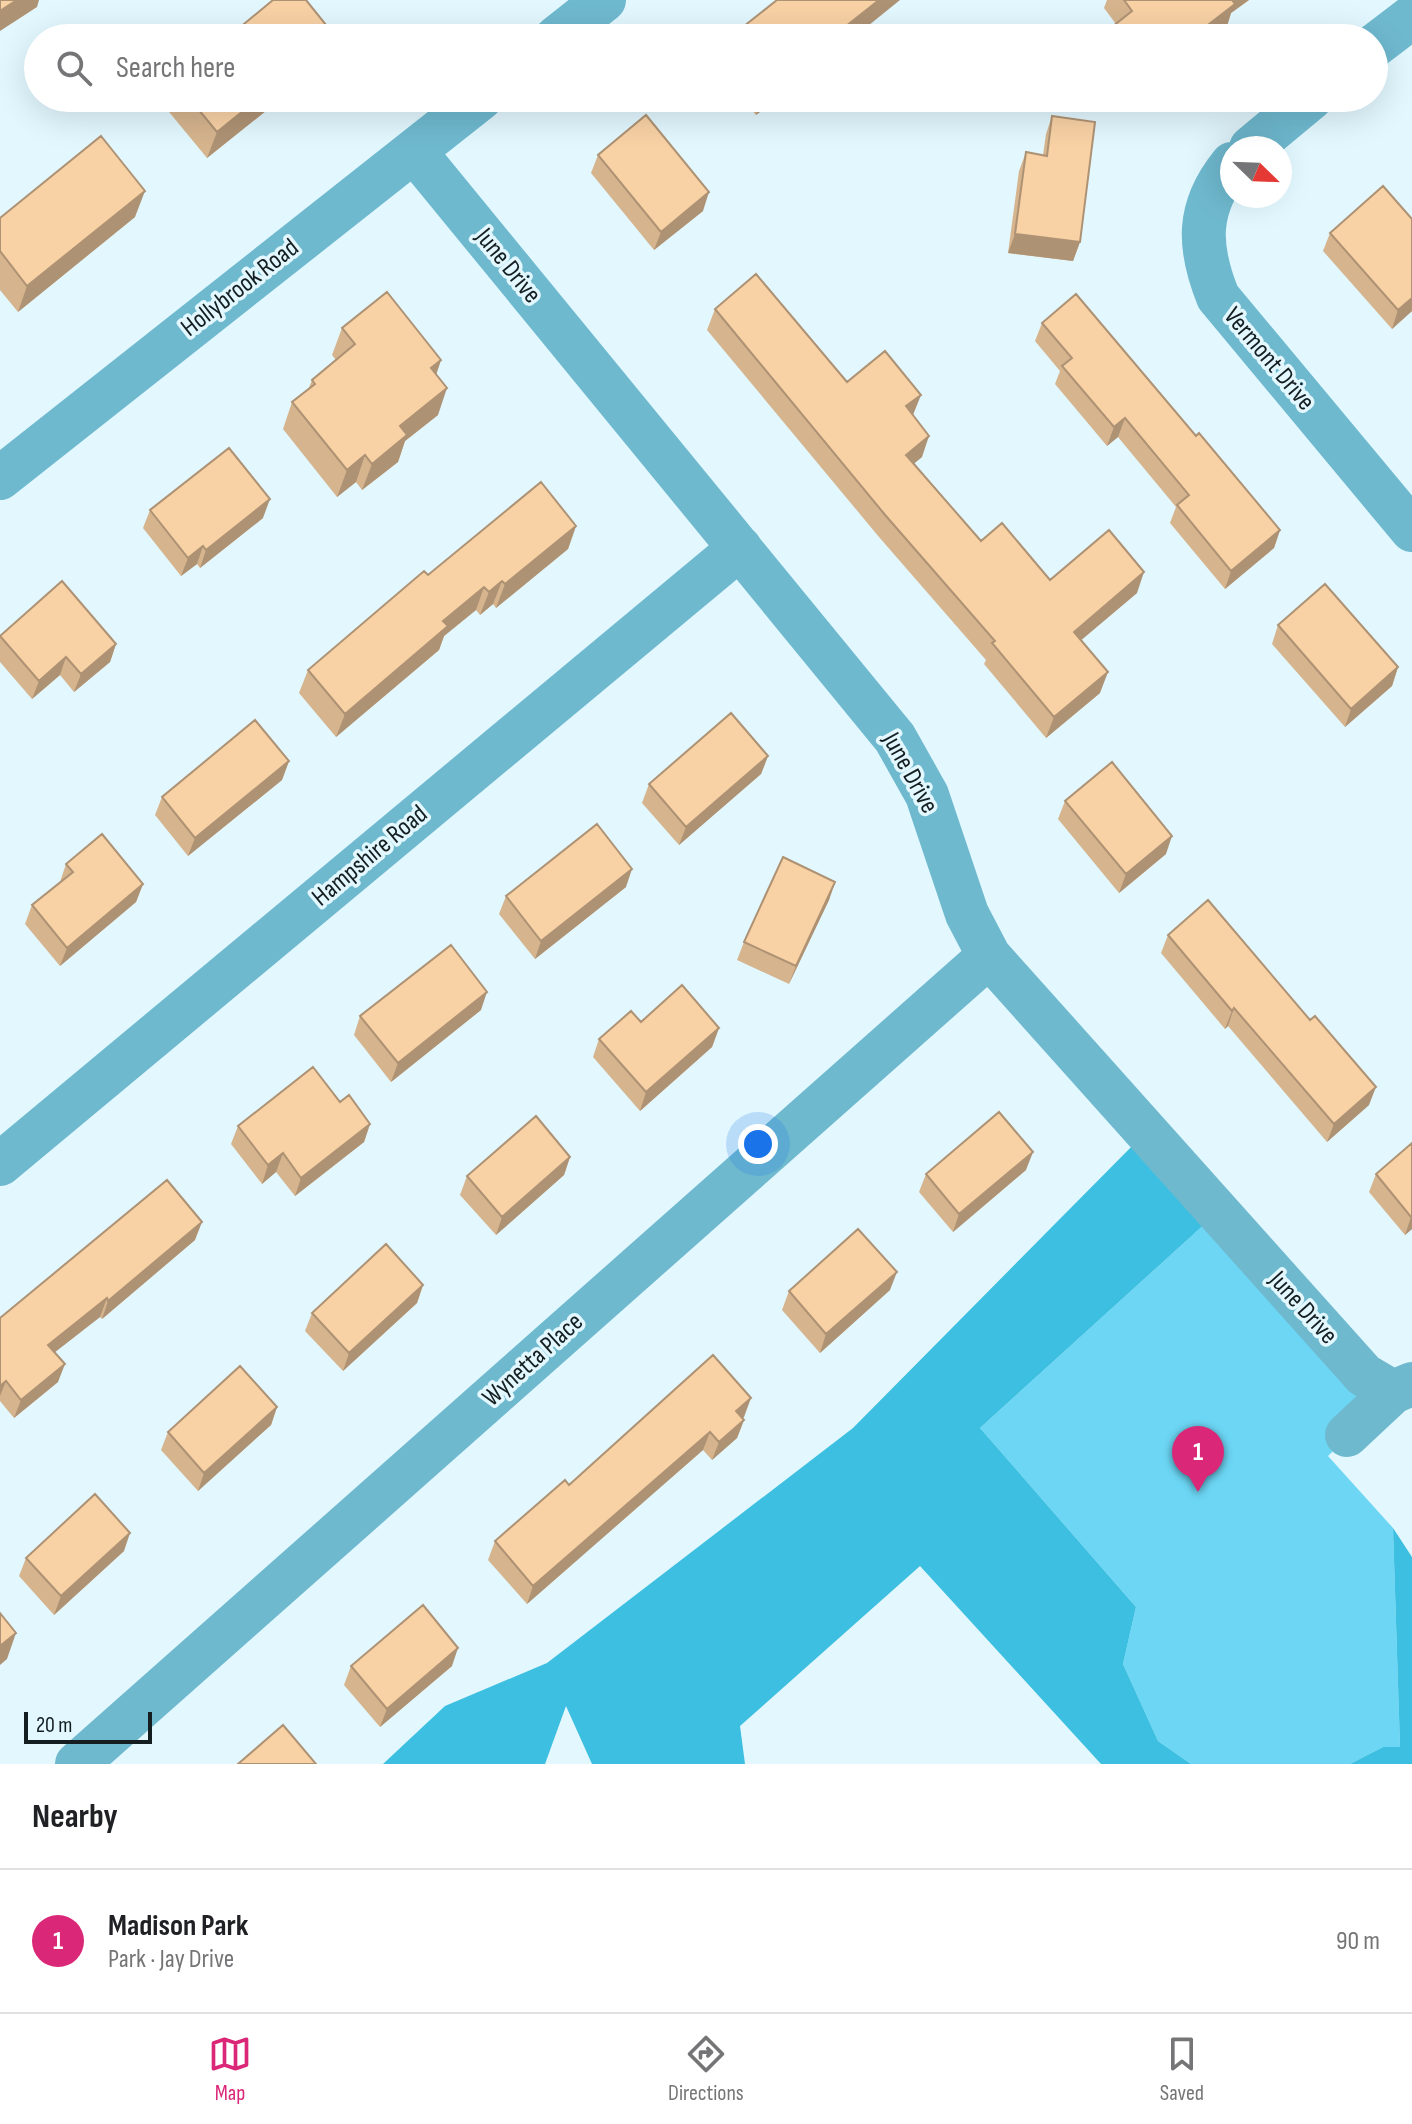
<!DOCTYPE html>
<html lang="en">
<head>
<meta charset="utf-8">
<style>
  body { margin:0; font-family:"Sofia Sans Condensed",sans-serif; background:#f2f2f2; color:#202124 }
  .compass { position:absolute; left:1220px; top:136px; width:72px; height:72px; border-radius:50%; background:#fff; box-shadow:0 8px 32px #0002; rotate:113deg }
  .scale { position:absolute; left:24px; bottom:20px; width:128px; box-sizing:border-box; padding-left:8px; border:4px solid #141e21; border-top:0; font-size:22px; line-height:28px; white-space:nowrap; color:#141e21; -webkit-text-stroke:6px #e2f7fe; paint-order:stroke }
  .you { position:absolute; left:758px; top:1144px; width:28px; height:28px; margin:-20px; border:6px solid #fff; border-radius:50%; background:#1a73e8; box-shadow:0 0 0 12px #1a73e833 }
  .badge { display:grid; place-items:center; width:52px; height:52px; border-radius:50%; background:#db2777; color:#fff; font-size:26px; font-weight:700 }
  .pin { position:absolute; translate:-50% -66px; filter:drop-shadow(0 2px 4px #0008) }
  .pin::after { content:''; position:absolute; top:42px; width:28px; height:24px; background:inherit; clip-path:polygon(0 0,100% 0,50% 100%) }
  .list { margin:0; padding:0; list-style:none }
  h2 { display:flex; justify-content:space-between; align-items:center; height:104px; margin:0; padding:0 32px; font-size:34px }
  h2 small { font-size:26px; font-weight:400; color:#757577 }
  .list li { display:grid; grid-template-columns:52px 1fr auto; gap:24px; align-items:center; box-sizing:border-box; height:144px; padding:0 32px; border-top:2px solid #e0e0e0 }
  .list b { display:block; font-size:30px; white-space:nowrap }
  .list p { margin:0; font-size:26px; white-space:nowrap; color:#757577 }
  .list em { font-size:26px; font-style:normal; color:#757577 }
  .icon { flex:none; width:44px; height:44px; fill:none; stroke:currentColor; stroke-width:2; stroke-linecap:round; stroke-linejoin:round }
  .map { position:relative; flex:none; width:1412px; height:1764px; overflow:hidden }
  .search { position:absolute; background:#fff; box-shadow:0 8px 32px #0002; left:24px; right:24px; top:24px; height:88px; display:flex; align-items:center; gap:20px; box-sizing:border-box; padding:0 28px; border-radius:44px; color:#757577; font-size:30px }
  .sheet { height:248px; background:#fff }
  nav { display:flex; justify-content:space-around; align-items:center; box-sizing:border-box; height:112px; border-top:2px solid #e0e0e0; background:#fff; font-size:22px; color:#757577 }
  nav a { display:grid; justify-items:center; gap:4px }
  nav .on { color:#db2777 }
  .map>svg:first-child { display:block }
  .green { fill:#6cd6f4 }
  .forest { fill:#3cbfe0 }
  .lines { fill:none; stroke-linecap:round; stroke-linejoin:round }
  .minor { stroke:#6fb9cf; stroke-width:44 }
  .wall { fill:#d5b48e }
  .shaded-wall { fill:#ae9274 }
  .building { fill:#f8d1a5; stroke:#ae9274; stroke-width:2 }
  .labels { text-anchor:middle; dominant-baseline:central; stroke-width:7; stroke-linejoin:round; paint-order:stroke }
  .street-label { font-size:26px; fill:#141e21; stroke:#e2f7fe }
</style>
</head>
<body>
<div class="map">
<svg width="1412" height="1764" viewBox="0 0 1412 1764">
  <rect width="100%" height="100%" fill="#e2f7fe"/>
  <path class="green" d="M1218,1212L1393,1392L1328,1456L1393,1528L1400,1747H1383L1350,1764H1191L1158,1741L1123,1664L1136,1607L980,1428Z"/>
  <path class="forest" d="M1146,1132L1218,1212L980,1428L1136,1607L1123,1664L1158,1741L1191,1764H1101L920,1566L740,1726L745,1764H592L566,1706L545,1764H383L445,1706L547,1663L853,1428Z
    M1393,1528L1412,1557V1764H1350L1383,1747H1400Z"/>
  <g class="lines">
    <path class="minor" d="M556,38L604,0
      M1374,46L1412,17
      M1251,148L1311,98
      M414,151L895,738L927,795L967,914L989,956L1364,1375L1393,1392
      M1232,164C1196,208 1198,247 1218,297L1412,530
      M0,478L481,98
      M0,1164L740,548
      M1347,1435L1393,1392L1412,1384
      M77,1764L989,956"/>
  </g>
  <path class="wall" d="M1107,0H1249L1231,13L1227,26L1212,38H1098L1116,24L1104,8Z
    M168,98H282L207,158L165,107Z
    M742,98H778L756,115Z
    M1110,98H1136L1120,111Z
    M1052,116L1080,242L1073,261L1008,253L1019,171L1026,152L1043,155L1046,134Z
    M598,155L703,211L654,250L591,173Z
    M135,217L18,312L0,290V218Z
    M1412,219V311L1392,329L1323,251L1330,233Z
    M715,309L847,382L913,415L922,457L914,463L981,541L1050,580L1137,593L1081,640L1100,693L1046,738L984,664L986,660L879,537L707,330Z
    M1042,323L1196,436L1280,530L1274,548L1225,589L1170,523L1176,507L1118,437L1107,446L1055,384L1060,371L1035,341Z
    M342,328L441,360L436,374L438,415L405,441L398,462L362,490L356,482L337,497L283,429L292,402L308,390L312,380L336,360L332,355Z
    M150,510L263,518L200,568L197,564L181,576L143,528Z
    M576,526L568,549L496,608L493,604L480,615L476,610L444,636L439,650L336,737L299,693L308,670Z
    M1278,625L1398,667L1392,686L1345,727L1272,644Z
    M0,636L116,644L110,662L74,692L60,675L32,699L0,662Z
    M768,756L761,774L679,845L642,803L649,784Z
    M289,761L282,780L188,856L155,815L162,797Z
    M1065,801L1166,854L1119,893L1058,819Z
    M66,864L143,884L136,902L60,966L25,924L32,905L60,882Z
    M835,882L829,900L789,984L737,960L744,942Z
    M626,887L535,959L499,914L506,896Z
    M1168,935L1369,1105L1327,1142L1228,1026L1225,1029L1161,953Z
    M481,1010L391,1082L354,1035L360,1016Z
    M641,1022L719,1028L712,1047L640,1111L593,1057L599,1039Z
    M340,1102L370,1124L364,1142L295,1196L276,1172L262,1184L231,1144L238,1126Z
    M1412,1143V1229L1405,1235L1369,1192L1376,1174Z
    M570,1157L564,1175L496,1235L460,1195L467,1176Z
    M1026,1170L953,1232L919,1192L926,1174Z
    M195,1240L102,1319L100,1317L55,1352L58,1382L14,1418L0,1401V1318Z
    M423,1285L417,1303L343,1371L305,1331L312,1313Z
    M890,1290L820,1353L782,1310L789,1291Z
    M277,1407L271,1425L198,1491L161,1450L168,1432Z
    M744,1417L742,1418L744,1420L737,1438L712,1460L703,1450L527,1604L488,1560L495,1541L569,1485Z
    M124,1551L54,1615L19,1576L26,1558Z
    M351,1666H452L380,1727L344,1685Z"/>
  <path class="shaded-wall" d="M17,0H39L37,7L0,31V11Z
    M879,0H900L853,38H831Z
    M1229,0H1249L1231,13L1227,26L1212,38H1191Z
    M259,98H282L207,158L217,132Z
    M763,98H778L756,115Z
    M1125,98H1136L1120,111Z
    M145,191L135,217L18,312L27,286Z
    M709,192L703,211L654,250L661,232Z
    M1015,234L1080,242L1073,261L1008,253Z
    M1412,298V311L1392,329L1398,310Z
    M441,360L432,387L431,368Z
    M447,388L438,415L405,441L398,462L362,490L372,464L400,426Z
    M921,395L913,415L906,406Z
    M1125,418L1118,437L1107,446L1114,427Z
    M929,436L922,457L899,476L906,455Z
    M365,455L356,482L337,497L347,470Z
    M270,499L263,518L200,568L206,550Z
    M576,526L568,549L496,608L505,584Z
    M1280,530L1274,548L1225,589L1231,571Z
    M203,546L197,564L181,576L188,558Z
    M1144,572L1137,593L1066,653L1074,632Z
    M502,581L493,604L480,615L489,592Z
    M484,587L476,610L444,636L439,650L336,737L345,714L443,621Z
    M116,644L110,662L74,692L81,674Z
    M66,657L60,675L32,699L39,681Z
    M1398,667L1392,686L1345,727L1351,709Z
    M1108,672L1100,693L1046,738L1054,717Z
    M768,756L761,774L679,845L686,827Z
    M289,761L282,780L188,856L195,838Z
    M1172,836L1166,854L1119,893L1126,874Z
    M632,869L626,887L535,959L541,941Z
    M835,882L829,900L789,984L796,966Z
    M143,884L136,902L60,966L67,948Z
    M487,992L481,1010L391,1082L398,1063Z
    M1234,1008L1228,1026L1225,1029L1232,1011Z
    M719,1028L712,1047L640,1111L646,1092Z
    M1376,1087L1369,1105L1327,1142L1334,1124Z
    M370,1124L364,1142L295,1196L301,1178Z
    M1033,1152L1026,1170L953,1232L959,1214Z
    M283,1153L276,1172L262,1184L268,1165Z
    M570,1157L564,1175L496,1235L502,1217Z
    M1412,1216V1229L1405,1235L1411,1217Z
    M202,1222L195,1240L102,1319L108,1301Z
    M897,1272L890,1290L820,1353L826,1334Z
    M423,1285L417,1303L343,1371L349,1353Z
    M107,1298L100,1317L41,1363L48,1345Z
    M65,1364L58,1382L14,1418L21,1400Z
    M6,1381L0,1396V1386Z
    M751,1398L744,1417L730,1430L736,1411Z
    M277,1407L271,1425L198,1491L204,1473Z
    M744,1420L737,1438L712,1460L719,1442Z
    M710,1432L703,1450L527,1604L533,1586Z
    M130,1533L124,1551L54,1615L61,1596Z
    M16,1633L7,1659L0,1665V1646Z
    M458,1648L452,1666L380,1727L387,1709Z"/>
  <path class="building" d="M0,0H17L0,11Z
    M273,0H306L335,36L332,38H227Z
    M777,0H879L831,38H729Z
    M1124,0H1232L1235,4L1191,38H1098L1132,11Z
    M189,98H259L217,132Z
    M646,115L709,192L661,232L598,155Z
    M1052,116L1095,122L1080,242L1015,234L1026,152L1047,156Z
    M101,136L145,191L27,286L0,251V218Z
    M1383,186L1412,219V298L1398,310L1330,233Z
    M756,274L847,382L885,351L921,395L906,406L929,436L906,455L981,541L1002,523L1050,580L1109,530L1144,572L1074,632L1108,672L1054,717L992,643L995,641L886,516L715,309Z
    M387,292L441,360L431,368L447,388L400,426L407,435L372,464L365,455L347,470L292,402L315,384L312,380L355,344L342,328Z
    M1076,294L1196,436L1199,433L1280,530L1231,571L1177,505L1189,495L1125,418L1114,427L1062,366L1072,358L1042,323Z
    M229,448L270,499L206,550L203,546L188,558L150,510Z
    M541,482L576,526L505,584L502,581L489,592L484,587L443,621L448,626L345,714L308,670L424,571L428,575Z
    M62,581L116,644L81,674L66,657L39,681L0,636Z
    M1325,584L1398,667L1351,709L1278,625Z
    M731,713L768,756L686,827L649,784Z
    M255,720L289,761L195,838L162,797Z
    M1112,762L1172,836L1126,874L1065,801Z
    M597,824L632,869L541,941L506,896Z
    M102,834L143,884L67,948L32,905L73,872L66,864Z
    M783,857L835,882L796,966L744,942Z
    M1208,900L1310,1020L1315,1016L1376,1087L1334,1124L1234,1008L1232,1011L1168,935Z
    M451,945L487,992L398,1063L360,1016Z
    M682,985L719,1028L646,1092L599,1039L631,1011L641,1022Z
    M313,1067L340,1102L349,1095L370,1124L301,1178L283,1153L268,1165L238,1126Z
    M999,1112L1033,1152L959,1214L926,1174Z
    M536,1116L570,1157L502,1217L467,1176Z
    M1412,1143V1216L1411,1217L1376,1174Z
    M167,1180L202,1222L108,1301L107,1298L48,1345L65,1364L21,1400L6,1381L0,1386V1318Z
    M858,1229L897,1272L826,1334L789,1291Z
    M386,1244L423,1285L349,1353L312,1313Z
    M713,1355L751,1398L736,1411L744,1420L719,1442L710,1432L533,1586L495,1541L565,1480L569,1485Z
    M240,1366L277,1407L204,1473L168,1432Z
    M95,1494L130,1533L61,1596L26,1558Z
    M423,1605L458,1648L387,1709L351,1666Z
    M0,1613L16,1633L0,1646Z
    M283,1725L316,1764H238Z"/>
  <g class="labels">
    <g class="street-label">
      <text transform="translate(508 266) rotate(51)">June Drive</text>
      <text transform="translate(240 288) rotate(-38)">Hollybrook Road</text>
      <text transform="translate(1269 359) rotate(50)">Vermont Drive</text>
      <text transform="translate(910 773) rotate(61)">June Drive</text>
      <text transform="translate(370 856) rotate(-40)">Hampshire Road</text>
      <text transform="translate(1303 1308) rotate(48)">June Drive</text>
      <text transform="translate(533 1360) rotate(-42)">Wynetta Place</text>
    </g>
  </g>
</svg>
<svg class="compass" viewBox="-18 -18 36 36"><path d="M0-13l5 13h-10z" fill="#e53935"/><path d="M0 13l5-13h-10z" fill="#757577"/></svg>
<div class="scale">20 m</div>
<div class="you"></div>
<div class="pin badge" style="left:1198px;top:1492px">1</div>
<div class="search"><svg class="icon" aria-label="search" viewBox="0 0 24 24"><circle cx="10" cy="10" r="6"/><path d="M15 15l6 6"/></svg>Search here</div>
</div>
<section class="sheet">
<h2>Nearby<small></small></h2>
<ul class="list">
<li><span class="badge">1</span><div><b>Madison Park</b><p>Park · Jay Drive</p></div><em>90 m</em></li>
</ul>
</section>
<nav>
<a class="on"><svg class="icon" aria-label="map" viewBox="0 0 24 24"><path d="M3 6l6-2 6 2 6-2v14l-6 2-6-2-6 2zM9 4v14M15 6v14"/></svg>Map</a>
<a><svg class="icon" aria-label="directions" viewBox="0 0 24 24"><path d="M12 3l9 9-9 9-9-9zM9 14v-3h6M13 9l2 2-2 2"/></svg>Directions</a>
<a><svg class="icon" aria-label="saved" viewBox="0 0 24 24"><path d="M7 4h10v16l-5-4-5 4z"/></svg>Saved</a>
</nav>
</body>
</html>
